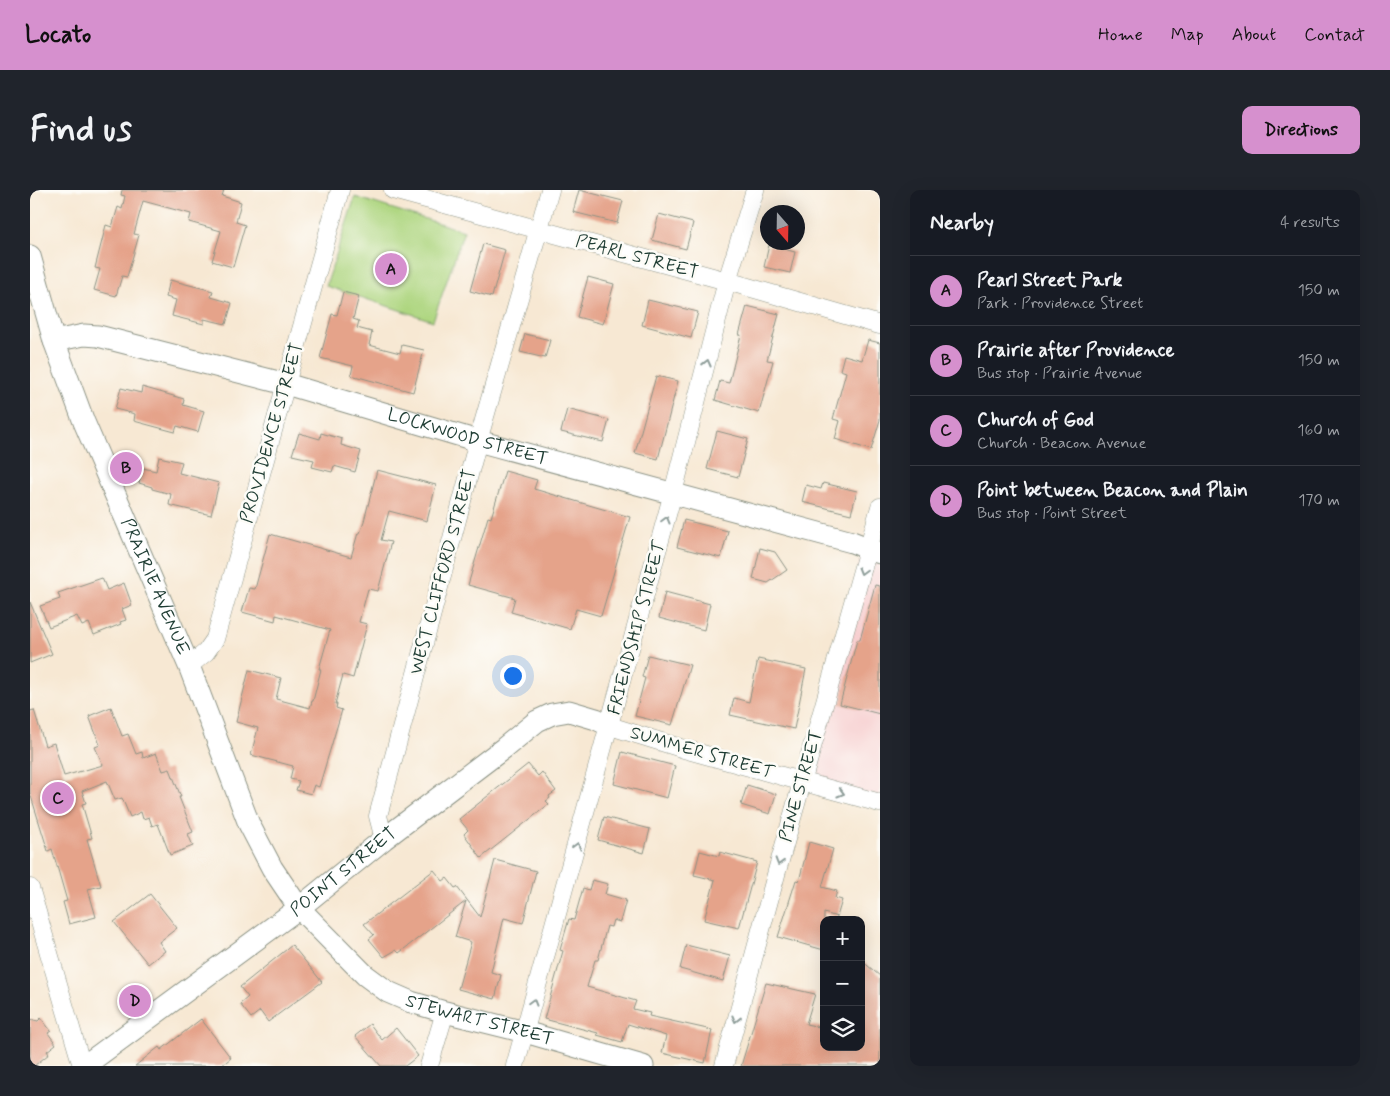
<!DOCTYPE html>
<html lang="en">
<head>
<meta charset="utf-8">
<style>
  body { margin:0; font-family:Mynerve,sans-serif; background:#20242c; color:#f1f3f6 }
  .controls { position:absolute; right:15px; bottom:15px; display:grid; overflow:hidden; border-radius:10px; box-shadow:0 5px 20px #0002 }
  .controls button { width:45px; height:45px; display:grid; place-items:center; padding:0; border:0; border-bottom:1px solid #363941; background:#171b24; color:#f1f3f6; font:25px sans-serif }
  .compass { position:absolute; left:730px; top:15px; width:45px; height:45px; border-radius:50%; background:#171b24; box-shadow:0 5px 20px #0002; rotate:160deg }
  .you { position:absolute; left:482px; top:485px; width:18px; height:18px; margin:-12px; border:4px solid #fff; border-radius:50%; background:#1a73e8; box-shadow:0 0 0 8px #1a73e833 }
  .badge { display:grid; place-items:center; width:32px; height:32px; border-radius:50%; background:#d690ce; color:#111; font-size:16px; font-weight:700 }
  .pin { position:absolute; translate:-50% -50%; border:2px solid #fff; box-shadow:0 1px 5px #0006 }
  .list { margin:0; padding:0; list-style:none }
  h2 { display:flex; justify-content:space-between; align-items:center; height:65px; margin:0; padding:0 20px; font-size:21px }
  h2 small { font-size:16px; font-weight:400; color:#9ea1a6 }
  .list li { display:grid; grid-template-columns:32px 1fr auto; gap:15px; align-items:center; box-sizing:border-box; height:70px; padding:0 20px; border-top:1px solid #363941 }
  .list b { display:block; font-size:19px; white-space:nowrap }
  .list p { margin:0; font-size:16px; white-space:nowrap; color:#9ea1a6 }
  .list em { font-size:16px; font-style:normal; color:#9ea1a6 }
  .icon { flex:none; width:28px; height:28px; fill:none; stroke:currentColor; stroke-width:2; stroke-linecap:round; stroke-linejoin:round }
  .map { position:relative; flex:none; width:850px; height:876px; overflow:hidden; border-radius:10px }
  header { display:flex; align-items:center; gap:30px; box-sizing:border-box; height:70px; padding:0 25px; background:#d690ce; color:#111 }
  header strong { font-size:24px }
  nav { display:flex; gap:28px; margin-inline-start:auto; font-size:18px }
  .intro { display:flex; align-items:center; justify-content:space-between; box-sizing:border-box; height:120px; padding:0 30px }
  h1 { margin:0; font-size:35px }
  .button { padding:12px 22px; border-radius:10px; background:#d690ce; color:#111; font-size:18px; font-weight:700 }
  main { display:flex; gap:30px; padding:0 30px }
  aside { flex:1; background:#171b24; border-radius:10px; box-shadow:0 5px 20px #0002 }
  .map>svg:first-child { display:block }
  .built { fill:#f7cfd0 }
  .green { fill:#aed680; stroke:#668a5a }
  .building { fill:#e5a38a }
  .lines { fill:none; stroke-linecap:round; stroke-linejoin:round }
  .minor-casing { stroke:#8b9284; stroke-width:19 }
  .tertiary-casing { stroke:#8b9284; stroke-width:23 }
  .minor { stroke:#fff; stroke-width:18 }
  .tertiary { stroke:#fff; stroke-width:21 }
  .oneway { stroke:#8f9e9a }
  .labels { text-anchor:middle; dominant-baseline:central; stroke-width:5; stroke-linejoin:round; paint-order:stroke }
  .street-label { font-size:18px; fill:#1f3d34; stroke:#fdfcf7 }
</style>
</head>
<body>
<header>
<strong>Locato</strong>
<nav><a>Home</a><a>Map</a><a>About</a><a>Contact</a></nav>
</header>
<div class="intro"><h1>Find us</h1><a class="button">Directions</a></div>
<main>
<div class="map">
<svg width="850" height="876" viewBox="0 0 850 876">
  <rect width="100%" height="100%" fill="#fdfcf7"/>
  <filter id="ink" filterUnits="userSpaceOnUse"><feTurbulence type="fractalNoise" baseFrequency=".02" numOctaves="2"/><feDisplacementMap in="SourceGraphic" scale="10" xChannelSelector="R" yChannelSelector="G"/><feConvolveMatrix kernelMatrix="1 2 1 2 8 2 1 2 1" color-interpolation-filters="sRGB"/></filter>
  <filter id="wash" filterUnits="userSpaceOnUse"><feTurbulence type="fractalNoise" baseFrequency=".0096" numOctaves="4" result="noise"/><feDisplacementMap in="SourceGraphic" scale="20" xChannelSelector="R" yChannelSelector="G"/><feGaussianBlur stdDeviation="1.12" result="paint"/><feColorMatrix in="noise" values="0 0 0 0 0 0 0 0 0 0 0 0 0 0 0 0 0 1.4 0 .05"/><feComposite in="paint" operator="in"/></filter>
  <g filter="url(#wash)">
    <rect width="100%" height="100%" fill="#f7e8d3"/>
    <path class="built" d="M850,354V609L778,590L833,357Z"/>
    <path class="green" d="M325,7L434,41L403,131L296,96Z"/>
    <g id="blocks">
      <path class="building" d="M92,0H194L192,6L211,12L206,32L215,35L203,77L182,71L191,41L159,32L161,24L113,11L104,44L109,45L97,87L92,86L86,106L64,100L70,79L65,78L76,35L82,37L88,17L92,19L95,6L91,5Z
        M549,0L593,11L587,33L543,22Z
        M629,24L663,33L656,59L622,50Z
        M453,54L475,60L462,107L440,101Z
        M739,55L765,62L760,83L734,77Z
        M558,87L584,94L573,134L547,127Z
        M140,90L183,101L181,107L202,113L196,134L174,129V134L142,126L146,110L136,107Z
        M313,102L329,106L323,129L329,131L327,138L342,142L339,155L370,163L372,155L394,160L383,202L321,185L323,176L290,168L302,124L307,125Z
        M618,110L668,122L661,148L612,135Z
        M717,116L749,124L737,170L743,171L729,223L685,210L690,191L699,193L711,145H709Z
        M495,144L520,150L515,168L490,162Z
        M838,150L850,153V230L841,260L805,249L810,231L803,229L816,182L810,180L814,165L832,170Z
        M626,186L648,191L628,269L605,263Z
        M112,197L154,209L153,215L174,221L168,242L147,236L145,242L104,231L105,224L85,219L91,198L111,203Z
        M537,219L579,230L573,252L531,242Z
        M687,241L718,249L708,287L677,279Z
        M269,243L290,249L291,243L312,249L311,255L331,261L325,282L304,276L302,282L282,277L284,270L262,265Z
        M129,267L152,272L149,283L189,293L181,325L139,315L141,304L122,299V297L109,293L113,278L126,281Z
        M347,280L406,295L397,331L359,321L351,350L361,352L348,401L338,399L329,432L337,434L323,488L313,485L305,514H307L306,518L312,520L289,597L284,595L281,604L266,600L269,591L260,589L263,576L221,565L228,538L206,532L219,480L251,488L246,509L280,518L282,511H283L291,479H289L300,440L246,425L245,431L212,422L219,398L225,399L240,344L321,367L328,343H330L333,335Z
        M475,281L507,290L504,299L600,327L571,426L546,419L540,439L481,422L485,408L438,395L458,327L461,328Z
        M793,293L827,301L821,324L772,312L776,295L791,299Z
        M654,330L698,341L691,368L647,357Z
        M730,358L745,362L757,380L738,393L723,389Z
        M72,388L77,400L94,393L102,415L92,419L96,430L90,432L91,434L64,445L59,433L52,436L47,426L19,437L10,416L30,409L28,403Z
        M845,395L850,396V524L810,514L827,450H830Z
        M635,402L680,414L674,440L629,428Z
        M0,412L22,464L0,473Z
        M618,465L660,475L642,535L605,526L615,488L612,487Z
        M728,469L776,479L764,539L700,525L704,508L719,512Z
        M81,517L92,546L98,544L106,564L112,562L113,568L126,563L133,581L140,579L151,607H149L163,642L158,644L163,656L140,665L128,634L122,636L119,627L113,629L111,622L100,627L92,608L85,610L77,591L52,601L56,613L52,614L62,648L57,649L71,696L58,699L66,727L39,734L33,712L37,711L22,659L18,661L0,603V521L4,520L15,556L24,553L34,586L73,575L65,557L70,555L59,526Z
        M592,562L645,576L637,608L584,594Z
        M498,574L508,586L512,582L526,601L519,606L520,608L516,611L519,614L451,668L434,644L438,640L429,629Z
        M717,595L746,604L740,624L711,615Z
        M574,627L620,639L614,663L568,650Z
        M779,652L803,659L792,697L807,701L805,708L812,710L807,727L794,723V760L748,747L766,690L769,691Z
        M670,661L689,666L690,662L727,672L709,738L674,730L685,690L664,685Z
        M465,670L506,681L493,733L474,728L461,782L471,785L465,809L428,799L441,752L425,747L436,711L369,763L366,760L354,767L339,749L344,745L334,734L404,680L413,691L417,688L425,698L427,697L450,727Z
        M562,690L578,694L575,704L596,710L590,732L583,730L581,737L577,736L568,770H565L557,797L606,811L603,819L620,823L619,826L682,840L675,873L632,863L636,846L598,834L592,852L567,845L568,843L514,829L533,761L530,760L539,729L544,730L553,698L559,700Z
        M120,704L147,738L129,752L135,761L118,774L84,732Z
        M262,755L292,792L238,832L230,821L221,828L210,814L218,807L210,797Z
        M656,755L700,766L693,791L650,779Z
        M831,770L850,786V876H711L736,793L785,804L776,834L794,838V857H831Z
        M11,828L21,841L18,843L26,854L17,861L19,864L4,876H0V829L8,831Z
        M171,829L201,868L191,876H105L129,857L131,860Z
        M340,834L352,850L366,838L388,866L375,876H351L325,846Z"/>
    </g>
  </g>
  <g filter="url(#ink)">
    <use href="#blocks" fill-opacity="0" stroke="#8b9284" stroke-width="1"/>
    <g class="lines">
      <g class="minor-casing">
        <path id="minor" d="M363,0L697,91L850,135
          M159,476L176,462L185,449L310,0
          M580,536L654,559L850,613
          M354,649L348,626L448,251L520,0
          M0,698L52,876
          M399,876L415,822
          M485,876L643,303L697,91L725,0
          M694,876L747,681L850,317"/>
      </g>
      <g class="tertiary-casing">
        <g id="tertiary">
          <path id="s1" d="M0,66L24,151L54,232L159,476L219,634L242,678L269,718L335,785L358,802L381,812L415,822L495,842L613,876"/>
          <path id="s2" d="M24,151L54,145L68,146L256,194L448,251L822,352L850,363"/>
          <path id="s3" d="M54,876L269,718L354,649L474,558L507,531L522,524L539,521L566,529L580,536"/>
        </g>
      </g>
      <use href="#minor" class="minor"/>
      <use href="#tertiary" class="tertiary"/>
    </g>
    <defs><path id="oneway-chevron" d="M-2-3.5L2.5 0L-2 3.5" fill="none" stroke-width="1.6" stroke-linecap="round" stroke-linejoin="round" transform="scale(1.25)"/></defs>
    <g class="oneway">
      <use href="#oneway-chevron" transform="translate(677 173) rotate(-76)"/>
      <use href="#oneway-chevron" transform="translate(636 330) rotate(-75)"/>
      <use href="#oneway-chevron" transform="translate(832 381) rotate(106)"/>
      <use href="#oneway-chevron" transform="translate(811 603) rotate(16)"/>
      <use href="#oneway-chevron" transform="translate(547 656) rotate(-74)"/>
      <use href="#oneway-chevron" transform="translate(749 672) rotate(107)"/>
      <use href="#oneway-chevron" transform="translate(503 812) rotate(-74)"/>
      <use href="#oneway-chevron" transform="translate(706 829) rotate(104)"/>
    </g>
  </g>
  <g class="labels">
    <g class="street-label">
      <text transform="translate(607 67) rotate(15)">PEARL STREET</text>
      <text transform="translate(242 243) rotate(-74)">PROVIDENCE STREET</text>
      <text stroke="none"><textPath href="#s2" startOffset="428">LOCKWOOD STREET</textPath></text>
      <text transform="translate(413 382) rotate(-75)">WEST CLIFFORD STREET</text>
      <text stroke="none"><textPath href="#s1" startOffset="354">PRAIRIE AVENUE</textPath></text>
      <text transform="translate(607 438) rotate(-75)">FRIENDSHIP STREET</text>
      <text transform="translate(672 563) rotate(16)">SUMMER STREET</text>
      <text transform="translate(771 596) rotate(-74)">PINE STREET</text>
      <text stroke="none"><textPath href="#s3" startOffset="324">POINT STREET</textPath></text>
      <text stroke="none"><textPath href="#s1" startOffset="926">STEWART STREET</textPath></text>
    </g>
  </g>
</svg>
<div class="controls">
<button>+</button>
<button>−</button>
<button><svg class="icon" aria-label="layers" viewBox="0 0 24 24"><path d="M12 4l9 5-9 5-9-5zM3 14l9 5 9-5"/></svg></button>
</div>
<svg class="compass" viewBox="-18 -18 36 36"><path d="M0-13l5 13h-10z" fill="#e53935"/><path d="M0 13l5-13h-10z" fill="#9ea1a6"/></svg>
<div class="you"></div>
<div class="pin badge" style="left:361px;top:79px">A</div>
<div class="pin badge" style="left:96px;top:278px">B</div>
<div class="pin badge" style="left:28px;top:608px">C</div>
<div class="pin badge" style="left:105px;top:811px">D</div>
</div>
<aside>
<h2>Nearby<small>4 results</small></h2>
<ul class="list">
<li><span class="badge">A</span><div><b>Pearl Street Park</b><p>Park · Providence Street</p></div><em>150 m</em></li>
<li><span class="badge">B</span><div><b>Prairie after Providence</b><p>Bus stop · Prairie Avenue</p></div><em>150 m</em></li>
<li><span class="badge">C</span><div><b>Church of God</b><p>Church · Beacon Avenue</p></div><em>160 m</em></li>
<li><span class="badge">D</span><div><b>Point between Beacon and Plain</b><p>Bus stop · Point Street</p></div><em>170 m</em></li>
</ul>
</aside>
</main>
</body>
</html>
